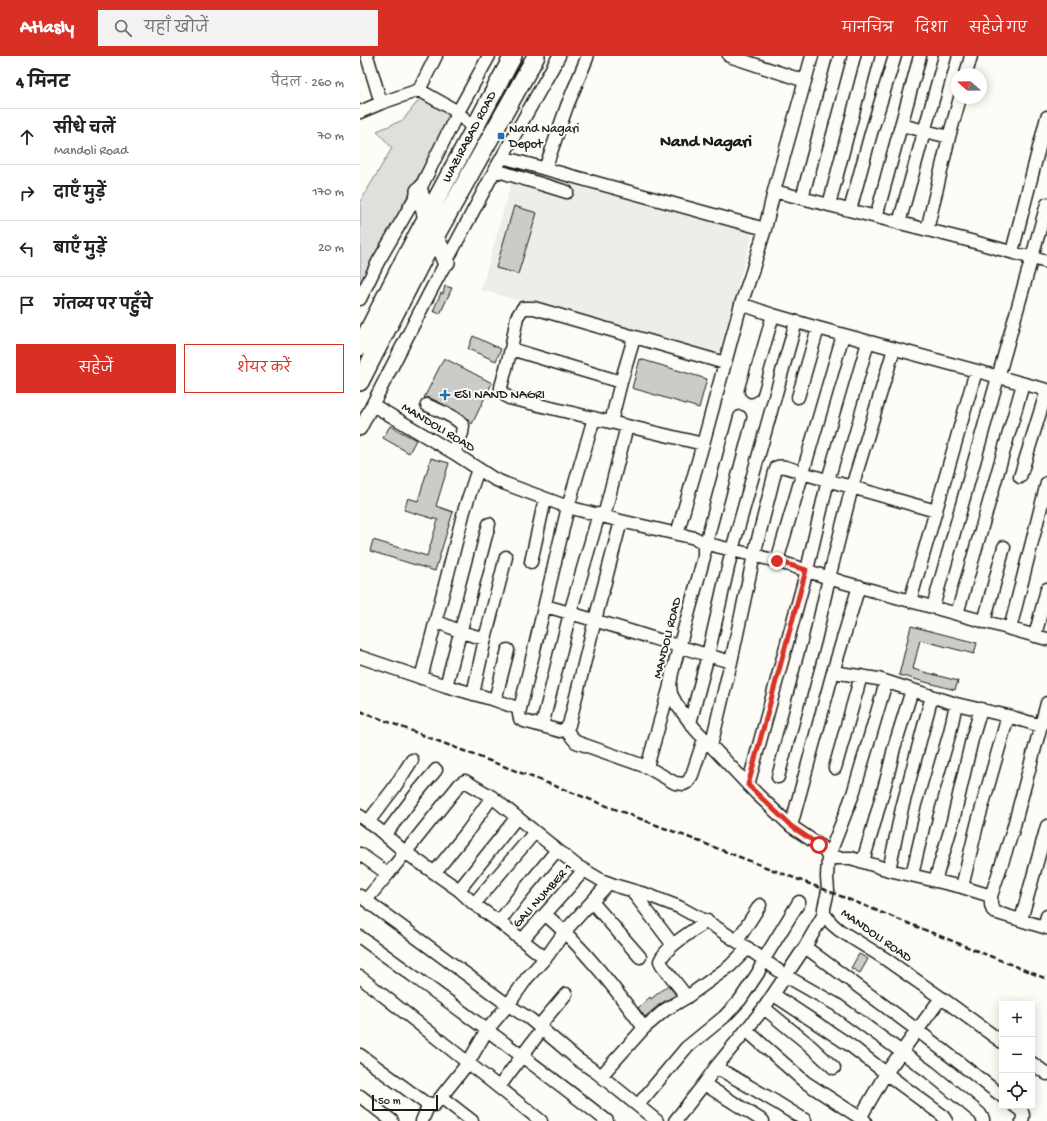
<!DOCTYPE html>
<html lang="hi">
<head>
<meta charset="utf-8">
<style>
  body { margin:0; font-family:"Gochi Hand","Playpen Sans Deva",sans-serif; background:#f2f2f2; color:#202124 }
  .controls { position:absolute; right:12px; bottom:12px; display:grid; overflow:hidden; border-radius:0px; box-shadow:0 2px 10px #0003 }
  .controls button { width:36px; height:36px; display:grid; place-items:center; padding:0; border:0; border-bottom:1px solid #e0e0e0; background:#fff; color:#202124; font:20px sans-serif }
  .compass { position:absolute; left:591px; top:12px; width:36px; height:36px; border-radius:50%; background:#fff; box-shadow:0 2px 10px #0003; rotate:290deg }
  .scale { position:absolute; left:12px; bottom:10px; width:66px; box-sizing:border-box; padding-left:4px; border:2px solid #1c1c1c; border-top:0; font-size:11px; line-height:14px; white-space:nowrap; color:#1c1c1c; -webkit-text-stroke:3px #fdfcf7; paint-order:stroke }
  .stop { position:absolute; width:12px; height:12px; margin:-9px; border:3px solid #d93025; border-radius:50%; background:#fff }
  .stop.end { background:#d93025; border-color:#fff; box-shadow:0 1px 4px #0008 }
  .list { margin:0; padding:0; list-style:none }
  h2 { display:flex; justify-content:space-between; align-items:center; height:52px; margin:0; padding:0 16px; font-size:17px }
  h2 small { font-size:13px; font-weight:400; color:#757577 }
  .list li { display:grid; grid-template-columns:26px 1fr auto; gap:12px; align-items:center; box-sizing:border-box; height:56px; padding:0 16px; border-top:1px solid #e0e0e0 }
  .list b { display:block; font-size:15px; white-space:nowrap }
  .list p { margin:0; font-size:13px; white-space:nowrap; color:#757577 }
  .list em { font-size:13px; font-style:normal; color:#757577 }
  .actions { display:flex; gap:8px; padding:12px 16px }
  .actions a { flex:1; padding:9px 0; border:1px solid #d93025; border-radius:0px; text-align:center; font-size:14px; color:#d93025 }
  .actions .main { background:#d93025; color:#fff }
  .icon { flex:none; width:22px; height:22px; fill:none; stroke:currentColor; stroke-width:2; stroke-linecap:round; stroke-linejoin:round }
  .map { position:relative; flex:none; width:687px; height:1065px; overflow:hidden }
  header { display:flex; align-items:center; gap:24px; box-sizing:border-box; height:56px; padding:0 20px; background:#d93025; color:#fff }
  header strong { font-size:19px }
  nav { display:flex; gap:22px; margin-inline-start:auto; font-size:14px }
  .search { width:280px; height:36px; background:#f2f2f2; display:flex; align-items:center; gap:10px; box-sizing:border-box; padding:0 14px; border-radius:0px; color:#757577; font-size:15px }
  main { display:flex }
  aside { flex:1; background:#fff }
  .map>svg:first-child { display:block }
  .built { fill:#eeede9 }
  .green { fill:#e0dfdb; stroke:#7e7e7c }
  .building { fill:#cccbc8; stroke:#1c1c1c }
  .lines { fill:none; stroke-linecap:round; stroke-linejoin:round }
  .minor-casing { stroke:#1c1c1c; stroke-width:15 }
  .highway-casing { stroke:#1c1c1c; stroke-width:20 }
  .minor { stroke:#fdfcf7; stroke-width:12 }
  .highway { stroke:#fdfcf7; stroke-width:17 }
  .rail { stroke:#1c1c1c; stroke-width:2.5; stroke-dasharray:6 3; stroke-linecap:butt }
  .route { stroke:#d93025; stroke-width:5 }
  .poi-dot { fill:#1f6fb2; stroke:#fdfcf7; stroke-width:1.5 }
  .labels { text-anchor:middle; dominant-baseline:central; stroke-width:4; stroke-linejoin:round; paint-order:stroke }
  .poi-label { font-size:13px; fill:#1c1c1c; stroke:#fdfcf7; text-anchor:start }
  .street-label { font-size:13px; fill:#1c1c1c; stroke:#fdfcf7 }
  .district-label { font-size:17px; font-weight:bold; fill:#1c1c1c; stroke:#fdfcf7 }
</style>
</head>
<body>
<header>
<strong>Atlasly</strong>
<div class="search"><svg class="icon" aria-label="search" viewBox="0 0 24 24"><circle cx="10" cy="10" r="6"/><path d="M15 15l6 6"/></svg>यहाँ खोजें</div>
<nav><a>मानचित्र</a><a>दिशा</a><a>सहेजे गए</a></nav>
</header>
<main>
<aside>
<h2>4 मिनट<small>पैदल · 260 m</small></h2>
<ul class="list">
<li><svg class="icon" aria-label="ahead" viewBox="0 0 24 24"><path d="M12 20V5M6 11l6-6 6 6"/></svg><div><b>सीधे चलें</b><p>Mandoli Road</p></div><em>70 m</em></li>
<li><svg class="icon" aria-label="right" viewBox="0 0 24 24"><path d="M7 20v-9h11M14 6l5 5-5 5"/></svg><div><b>दाएँ मुड़ें</b></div><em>170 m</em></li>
<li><svg class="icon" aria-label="left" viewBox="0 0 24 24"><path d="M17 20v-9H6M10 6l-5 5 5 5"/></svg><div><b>बाएँ मुड़ें</b></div><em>20 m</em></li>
<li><svg class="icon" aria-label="arrive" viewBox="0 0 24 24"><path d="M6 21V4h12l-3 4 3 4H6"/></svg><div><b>गंतव्य पर पहुँचे</b></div></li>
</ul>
<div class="actions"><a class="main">सहेजें</a><a>शेयर करें</a></div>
</aside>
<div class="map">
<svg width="687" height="1065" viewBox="0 0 687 1065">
  <rect width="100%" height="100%" fill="#fdfcf7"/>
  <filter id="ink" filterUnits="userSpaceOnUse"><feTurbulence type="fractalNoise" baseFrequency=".025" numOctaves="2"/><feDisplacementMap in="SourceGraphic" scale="8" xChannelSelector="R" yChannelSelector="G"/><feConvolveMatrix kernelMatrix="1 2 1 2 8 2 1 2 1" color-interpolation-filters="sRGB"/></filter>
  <g filter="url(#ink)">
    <path class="built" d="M156,110L393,176L358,300L121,234Z"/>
    <path class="green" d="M62,40L93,56L0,228V146L32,92L17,75L43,64Z"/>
    <path class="building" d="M154,150L177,157L158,218L136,212Z
      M85,230L92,232L80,258L73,255L81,237L83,238Z
      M113,280L141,293L136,305L108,293Z
      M84,302L132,327L112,368L105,361L95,354L70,342H64Z
      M280,303L347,323L339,352L272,332Z
      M30,370L56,384L49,397L23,382Z
      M71,402L89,407L76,450L93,456L75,515L10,495L13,484L67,500L78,464L44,454L48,442L58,445Z
      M551,570L617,587L614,598L560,584L553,613L598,625L595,634L539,619Z
      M499,898L508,903L500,917L491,912Z
      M308,929L316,939L300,948L285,961L278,952L290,941L291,943Z"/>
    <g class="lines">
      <g class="minor-casing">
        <path id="minor" d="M7,0L21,47
          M369,0L445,25
          M606,18L611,0
          M59,34L98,56L114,73
          M0,56L21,47L59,34L76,0
          M541,69L589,81
          M142,101L405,173
          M185,113L207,50L227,2
          M135,114L207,136
          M414,135L611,185L687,206
          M442,142L480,0
          M469,149L508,0
          M490,154L511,77L535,0
          M516,161L560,0
          M539,167L585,0
          M567,174L589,81L600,42
          M652,196L687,61
          M0,243L18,206L59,135L98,56L129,0
          M381,248L413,259L458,272L687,334
          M151,293L261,326
          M391,335L413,259
          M438,341L458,272
          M13,349L94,397L134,423L146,428L208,451L261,465L335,482L344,487V501L312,617L310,629L311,638L317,649L335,673L397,738L431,770L459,789L467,798L468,802L467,821L468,835L464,852V858L472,868L479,874L524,902L587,946L642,986
          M67,349C77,354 96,360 103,370L102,377L94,397
          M251,366L261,326L274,282
          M0,373L69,238L135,114L199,0
          M343,388L149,342L141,336V331L151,293L157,261L163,252H174L365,307
          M660,421L687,334
          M244,460L267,370
          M317,478L343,388L381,248L391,219L405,173L414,135L452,0
          M344,487L417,505L482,526L687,583
          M346,487L380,361
          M417,505L483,279
          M171,506L185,443
          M550,545L616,315
          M185,550C248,567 309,588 371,606
          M573,551L687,148
          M597,558L663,328
          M76,565L101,576L125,583
          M624,566L644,491
          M650,573L687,427
          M675,580L687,533
          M0,601L86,630L135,644L160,653L208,451L234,362
          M473,616L518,623L596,648L648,660L681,670
          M61,622L104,455L118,413
          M526,626L493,738L468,802H491L529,814L602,831L631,840
          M86,630L129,468
          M113,638L125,583L146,501
          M135,644L148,594
          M687,647L652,777L631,840C631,846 630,851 634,856L687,872
          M160,653L159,658L160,663L164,665L200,675L205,673L209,669L235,564L261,465
          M330,667L348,599L372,494L436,266
          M182,670L210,557L239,458
          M205,673L216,686L287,711L315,727L324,728L328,726L332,719L344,683
          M351,690L371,606L394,499L415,416L417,411C425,409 434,414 442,417L576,455
          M287,711L310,630
          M475,712L501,620
          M418,721L455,584L469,522L492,431L534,293
          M388,729L447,514L468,424L508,286
          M0,760L18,773L45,796L99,834L114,848L139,866L185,902
          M8,766L34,732L52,704
          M431,770L473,616L499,530
          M25,779L56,738L76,714
          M0,798L28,818
          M503,805L512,775L528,718L534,692L552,634
          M529,814L542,752L572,640
          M75,816L107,776L132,741
          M552,819L566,759L590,676L596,648
          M575,825L593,765L612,683L621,653
          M602,831L617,769L648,660
          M99,834L157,761
          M272,835L313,889
          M0,840L148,949L170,963L217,1003L236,1016L297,1065
          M6,844L28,818L100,728L105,725L132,741L217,810L241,824L257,830L288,839L319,851L354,870L393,896L426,920L477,949L569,1016L620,1058L623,1063V1065
          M232,846L280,901
          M114,848L175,776
          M185,858C223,891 254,931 284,972
          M661,864L687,770
          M139,866L159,840L197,794
          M684,871L687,860
          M0,881C83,942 166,1001 247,1065
          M162,884L224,814
          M377,885L400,849
          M445,891L557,974L642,1040
          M0,921L102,1002L181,1065
          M414,939L491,990L540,1028L582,1059L586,1065
          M327,941L302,909L300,905C305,891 334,874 347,865
          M404,952L447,987L474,1012
          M179,970L206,938
          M386,974L445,1026L505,1065
          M0,999L64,1046L74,1049L77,1046L108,1007L127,974L148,949L167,922L188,899L205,875L249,827
          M672,1007L687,1018
          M356,1011L416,1046L445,1064
          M241,1020L284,972L305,954L327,941L370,910L388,892
          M344,1028L403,1065
          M139,1031L182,973
          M0,1040L32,1065
          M81,1041L112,1065
          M278,1049L326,992L364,961L380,944L398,917L404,903L439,846
          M655,1050C661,1055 665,1056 662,1065
          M500,1062L526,1017L581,942
          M62,1065L69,1048
          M315,1065L344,1028L356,1011L404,952L445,891L464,858"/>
      </g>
      <g class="highway-casing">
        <path id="highway" d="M59,135L67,162
          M75,181L80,191L86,206
          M0,291L45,202L153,0
          M0,326L66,197L176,0"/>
      </g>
      <use href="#minor" class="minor"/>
      <use href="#highway" class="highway"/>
      <path class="rail" d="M0,655L468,835L687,923"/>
    </g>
  </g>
  <g class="lines" filter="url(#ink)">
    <path class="route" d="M417,505L446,514L388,729L431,770L459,789"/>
  </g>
  <g class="poi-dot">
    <rect x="137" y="76" width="8" height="8" rx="2"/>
    <path d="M83 333h4v4h4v4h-4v4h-4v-4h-4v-4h4z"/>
  </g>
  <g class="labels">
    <g class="poi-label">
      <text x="149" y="73">Nand Nagari<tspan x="149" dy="15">Depot</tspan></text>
      <text x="94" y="339">ESI NAND NAGRI</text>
    </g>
    <g class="street-label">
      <text transform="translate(110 81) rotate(-62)">WAZIRABAD ROAD</text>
      <text transform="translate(78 372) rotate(31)">MANDOLI ROAD</text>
      <text transform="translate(308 582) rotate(-76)">MANDOLI ROAD</text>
      <text transform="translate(183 840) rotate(-48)">GALI NUMBER 1</text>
      <text transform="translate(516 880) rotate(35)">MANDOLI ROAD</text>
    </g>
    <g class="district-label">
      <text x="346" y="87">Nand Nagari</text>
    </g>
  </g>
</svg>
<div class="controls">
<button>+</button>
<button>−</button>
<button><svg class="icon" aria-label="locate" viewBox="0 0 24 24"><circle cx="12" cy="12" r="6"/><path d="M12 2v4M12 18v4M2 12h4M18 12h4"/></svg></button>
</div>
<svg class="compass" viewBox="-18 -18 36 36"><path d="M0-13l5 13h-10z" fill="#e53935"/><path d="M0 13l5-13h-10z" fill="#757577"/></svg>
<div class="scale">50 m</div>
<div class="stop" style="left:459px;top:789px"></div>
<div class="stop end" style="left:417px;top:505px"></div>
</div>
</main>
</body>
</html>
